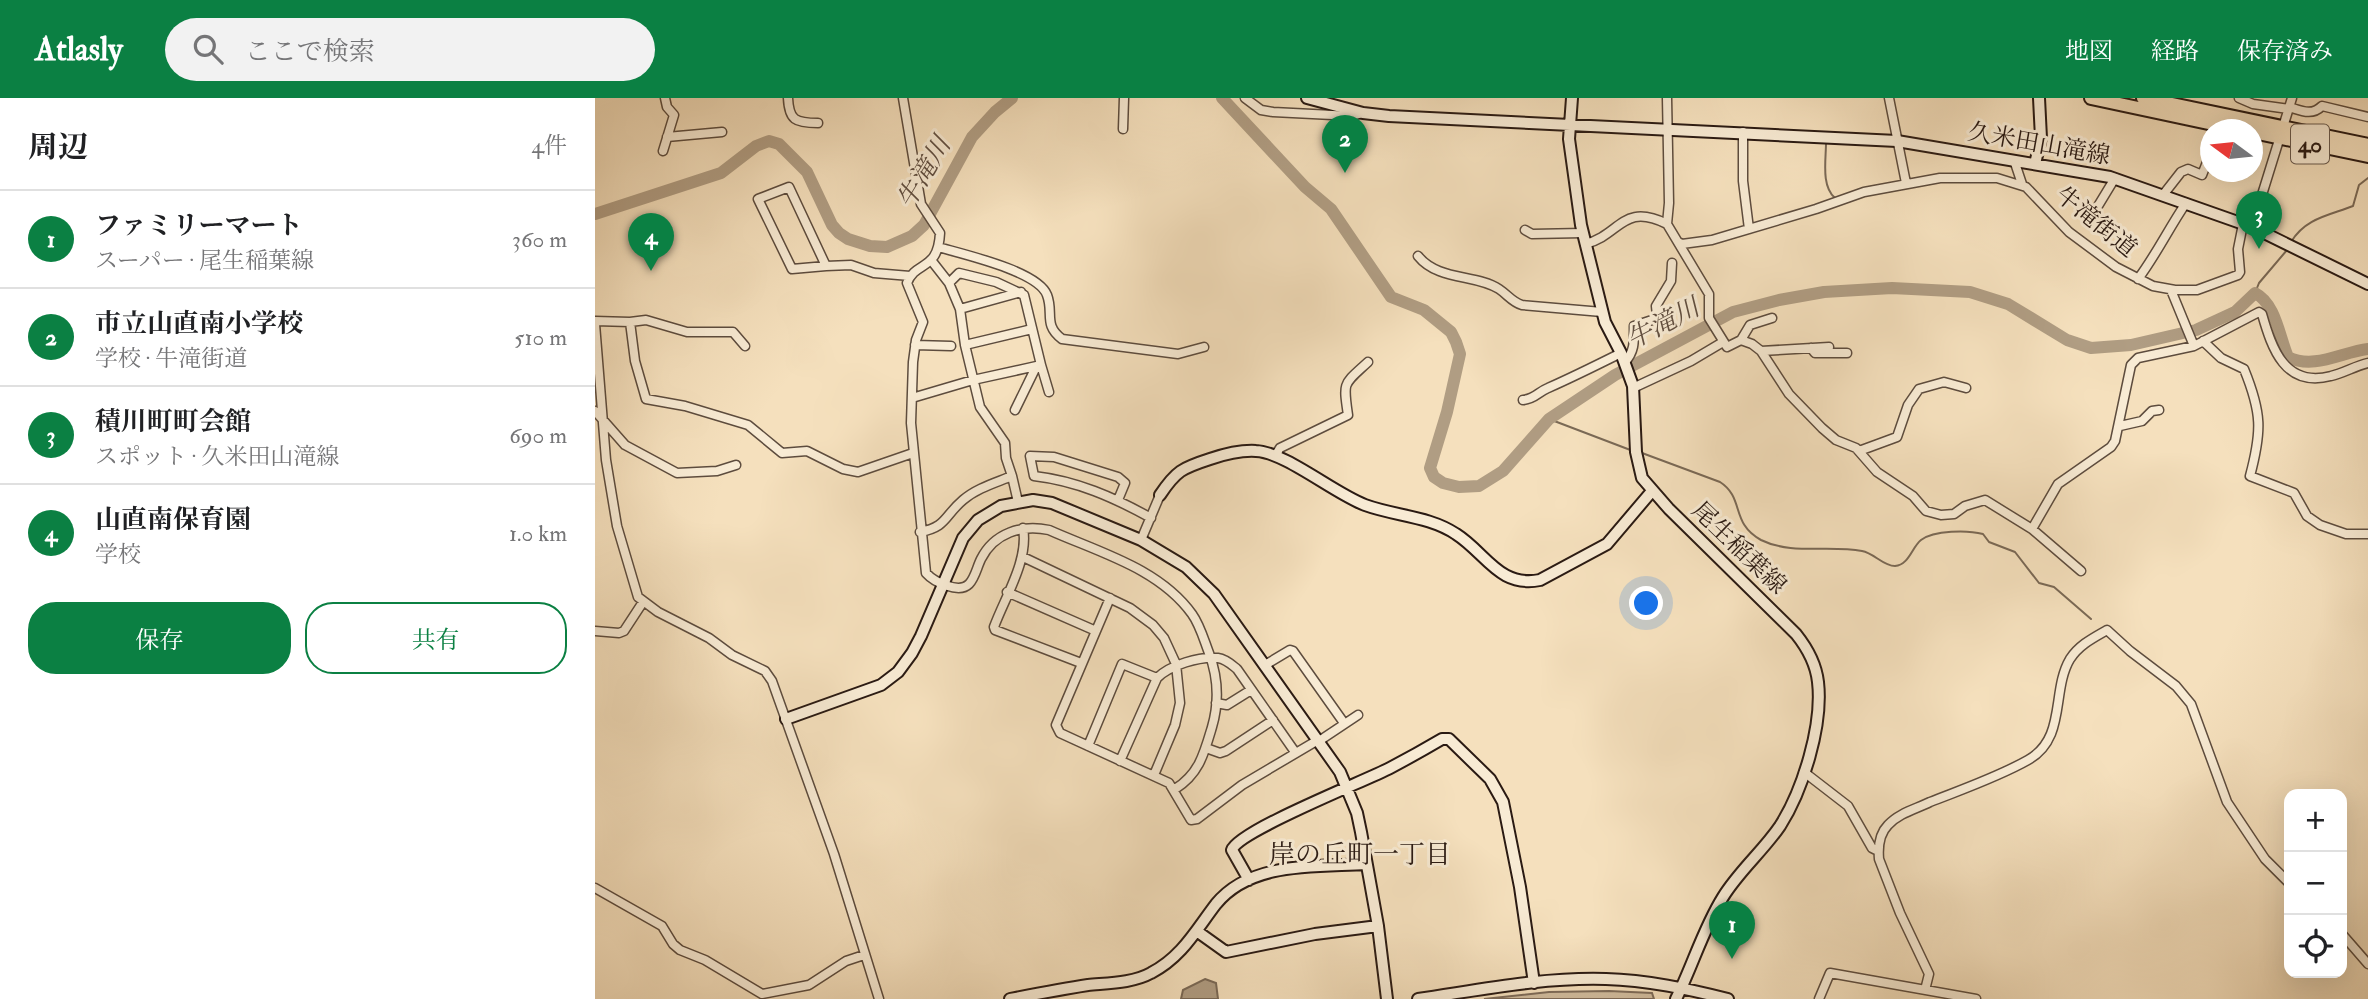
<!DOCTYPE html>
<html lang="ja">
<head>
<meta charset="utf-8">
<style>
  body { margin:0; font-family:"IM FELL Double Pica","Noto Serif JP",serif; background:#f2f2f2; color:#202124 }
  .controls { position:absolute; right:21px; bottom:21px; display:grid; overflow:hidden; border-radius:14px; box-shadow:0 7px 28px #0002 }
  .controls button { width:63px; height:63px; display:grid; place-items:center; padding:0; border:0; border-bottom:2px solid #e0e0e0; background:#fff; color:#202124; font:35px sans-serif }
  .compass { position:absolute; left:1605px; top:21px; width:63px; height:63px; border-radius:50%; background:#fff; box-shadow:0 7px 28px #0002; rotate:285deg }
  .you { position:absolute; left:1052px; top:506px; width:24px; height:24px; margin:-18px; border:5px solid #fff; border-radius:50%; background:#1a73e8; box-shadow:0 0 0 10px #1a73e833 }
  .badge { display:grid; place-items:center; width:46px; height:46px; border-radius:50%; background:#0b8043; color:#fff; font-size:23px; font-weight:700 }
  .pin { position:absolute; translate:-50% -58px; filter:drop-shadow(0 2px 4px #0008) }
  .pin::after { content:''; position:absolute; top:37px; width:24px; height:21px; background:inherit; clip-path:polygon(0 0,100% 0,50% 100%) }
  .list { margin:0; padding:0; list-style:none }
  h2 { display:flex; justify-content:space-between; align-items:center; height:91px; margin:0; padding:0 28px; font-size:30px }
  h2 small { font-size:23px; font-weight:400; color:#757577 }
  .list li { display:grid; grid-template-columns:46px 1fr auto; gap:21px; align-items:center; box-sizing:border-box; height:98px; padding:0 28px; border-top:2px solid #e0e0e0 }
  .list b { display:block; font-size:26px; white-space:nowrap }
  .list p { margin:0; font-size:23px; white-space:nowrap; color:#757577 }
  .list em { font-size:23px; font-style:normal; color:#757577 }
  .actions { display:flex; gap:14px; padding:21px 28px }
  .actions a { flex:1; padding:16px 0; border:2px solid #0b8043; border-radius:28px; text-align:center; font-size:24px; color:#0b8043 }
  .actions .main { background:#0b8043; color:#fff }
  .icon { flex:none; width:38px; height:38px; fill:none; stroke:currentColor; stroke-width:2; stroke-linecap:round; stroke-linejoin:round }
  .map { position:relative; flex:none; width:1773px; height:901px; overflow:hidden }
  header { display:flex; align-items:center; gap:42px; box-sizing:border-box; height:98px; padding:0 35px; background:#0b8043; color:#fff }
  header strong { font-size:33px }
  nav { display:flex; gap:38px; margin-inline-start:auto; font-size:24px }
  .search { width:490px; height:63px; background:#f2f2f2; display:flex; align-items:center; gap:18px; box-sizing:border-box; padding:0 24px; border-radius:38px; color:#757577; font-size:26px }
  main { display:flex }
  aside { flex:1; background:#fff }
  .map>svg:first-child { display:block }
  .green { fill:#d2bea0; stroke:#7e6c5a; stroke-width:2 }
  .water { fill:#b09d83; stroke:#7a6956; stroke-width:2 }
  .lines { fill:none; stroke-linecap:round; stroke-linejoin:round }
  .stream { stroke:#7a6956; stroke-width:2 }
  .river { stroke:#b09d83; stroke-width:12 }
  .street-casing { stroke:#5d4c3e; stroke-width:11 }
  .secondary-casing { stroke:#2a1a13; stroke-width:14 }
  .primary-casing { stroke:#2a1a13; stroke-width:16 }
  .street { stroke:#f8ebd4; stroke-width:8 }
  .secondary { stroke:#f8ebd4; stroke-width:10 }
  .primary { stroke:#f5e0bd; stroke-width:12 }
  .labels { text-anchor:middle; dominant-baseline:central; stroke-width:6; stroke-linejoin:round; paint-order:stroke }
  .shield { fill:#f8ebd4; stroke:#68594d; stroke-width:2 }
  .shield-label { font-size:23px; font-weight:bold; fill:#2a1a13 }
  .street-label { font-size:24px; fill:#2a1a13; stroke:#f8ebd4 }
  .water-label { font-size:26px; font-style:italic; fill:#604e40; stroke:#f8ebd4 }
  .neighbourhood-label { font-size:26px; fill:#2a1a13; stroke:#f8ebd4 }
</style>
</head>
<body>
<header>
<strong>Atlasly</strong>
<div class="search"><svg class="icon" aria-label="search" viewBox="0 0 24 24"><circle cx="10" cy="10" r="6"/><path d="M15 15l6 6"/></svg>ここで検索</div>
<nav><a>地図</a><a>経路</a><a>保存済み</a></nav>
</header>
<main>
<aside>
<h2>周辺<small>4件</small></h2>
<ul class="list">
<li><span class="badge">1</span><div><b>ファミリーマート</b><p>スーパー · 尾生稲葉線</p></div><em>360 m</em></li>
<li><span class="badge">2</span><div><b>市立山直南小学校</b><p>学校 · 牛滝街道</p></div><em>510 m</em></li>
<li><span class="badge">3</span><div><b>積川町町会館</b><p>スポット · 久米田山滝線</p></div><em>690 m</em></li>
<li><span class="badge">4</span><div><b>山直南保育園</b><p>学校</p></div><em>1.0 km</em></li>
</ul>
<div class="actions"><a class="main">保存</a><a>共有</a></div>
</aside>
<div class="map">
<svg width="1773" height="901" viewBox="0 0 1773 901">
  <rect width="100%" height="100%" fill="#f5e0bd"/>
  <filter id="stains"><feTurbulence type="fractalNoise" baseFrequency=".00286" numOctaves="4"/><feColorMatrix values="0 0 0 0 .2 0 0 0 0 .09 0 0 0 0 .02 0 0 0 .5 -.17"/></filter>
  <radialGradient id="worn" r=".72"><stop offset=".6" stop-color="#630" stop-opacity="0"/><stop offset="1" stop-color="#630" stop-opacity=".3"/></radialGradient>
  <path class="green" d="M1014,893L1057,895L1059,901H889L954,894Z"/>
  <path class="water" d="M610,881L621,885L623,901H586L588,892Z"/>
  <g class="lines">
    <path class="stream" d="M1231,45C1231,62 1226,88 1240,100
      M1696,144C1710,120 1735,117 1758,108L1764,87L1773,80
      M1660,195L1664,185L1692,152
      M954,321L1038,353
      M1047,355L1125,384C1150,400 1135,425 1166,442C1196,457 1235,447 1267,453C1279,455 1288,468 1300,468C1314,467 1317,449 1326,442C1339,432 1373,432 1388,436L1394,444L1420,454L1444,485L1459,489L1496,521"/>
    <path class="river" d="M627,0L710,89L736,111L796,199L829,212L856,234L861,244L865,256L852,314L835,370L839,379L848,385L864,389L884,388L908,373L954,321L1020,277L1138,214L1184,202L1229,194L1297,190L1375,194L1413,206L1472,242L1496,250L1536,247L1601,232L1640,214L1660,195C1681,206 1684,238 1693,259C1719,272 1747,254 1773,251
      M0,116L126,75L161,48L174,43L184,46L212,74L237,127L244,135L253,141L275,148L292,149L317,138L329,127L377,39L400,14L417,0"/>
    <g class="street-casing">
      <path id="street" d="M193,0C194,22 200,25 223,25
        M308,0L326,106L345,135C343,174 321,162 312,185L328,224L321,242L318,264L316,325L331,475C339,484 364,496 374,486C380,480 382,469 386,461C399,435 427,426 454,432C503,454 564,470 597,516C605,527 609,542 614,555C623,579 624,605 617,629C609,656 604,676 580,691
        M650,0L666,12L678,14L757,18L768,15
        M1294,0L1311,85
        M1644,0L1658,6L1694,11
        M1694,9C1707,13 1717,18 1727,8L1773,19
        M528,31L529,0
        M1148,34V83L1154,131
        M72,39L127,34
        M68,53L79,17L72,9L70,0
        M1419,62L1427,86
        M194,89L231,168L197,171L163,101Z
        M1568,97L1586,74L1593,71L1607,77L1616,54
        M1503,108L1520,80
        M1072,126L1074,105L1072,0
        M1657,129L1697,0
        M930,132L937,136L988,135
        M1083,144L1087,146L1117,142L1221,111L1269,94L1345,80H1402L1431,89L1474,134L1521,169L1558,188L1580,192H1602L1643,177L1645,174L1643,151L1648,126
        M990,146C1026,137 1027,104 1072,126L1114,196V220L1132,249L1146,242L1157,246L1166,253L1194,296L1227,330L1241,342L1261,350L1282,374L1318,398L1331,413L1346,417L1359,416L1370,408L1390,402L1437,431L1486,473
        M343,149C367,156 443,173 452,197C459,215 448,227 467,241L583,256L609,249
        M823,158C843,183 881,176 904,191C913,197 917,204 927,207L1007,214
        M336,162L354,185L365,211L370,247L385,309L410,345L411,360L417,378
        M231,168L256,167L279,175L315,178
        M1543,181C1561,157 1574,130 1591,105
        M354,185L364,175L401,184L429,197L446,267L440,271L420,312
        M1576,192L1599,248
        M365,211L426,194
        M0,223L35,224L40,263L51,301L90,308L153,327L187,355L212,353L248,371L263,374L318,355
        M35,224L51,222L92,234H138L150,248
        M0,226L11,362L22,428L43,499L63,514L114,540L137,557L170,573L177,583L239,756L284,901
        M1146,242L1155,227L1177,220
        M1608,243L1626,260L1649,271C1667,315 1667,333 1655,378L1699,395L1712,418L1725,427L1751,436H1773
        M320,247L356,248
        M370,247L437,231
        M1216,250L1220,255H1252
        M1166,253L1234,249
        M1030,264C1040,253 1039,243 1039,228L1060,221L1062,218L1061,208L1076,183L1077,165
        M1038,290L1096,263L1128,244
        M317,300L378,282L446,267L454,294
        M928,302C940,301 943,294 953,290C978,279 1002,267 1026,255
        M0,313L30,347L82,375L122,373L141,367
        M1525,328L1547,323L1557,313L1564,312
        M1264,353L1302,339L1313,307L1324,291L1349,284L1371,290
        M680,358L685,350L753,317C748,283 748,287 773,264
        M523,402L530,385L523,379L459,359L435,358L439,378C482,383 518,399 556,420
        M428,430C434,462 410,499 399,529L400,532L486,565
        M1437,431L1463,386L1516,349L1520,343L1536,267L1543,260L1599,248L1664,214L1667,216C1677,251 1690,290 1736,278C1749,275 1760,268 1773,265
        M325,434C352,429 349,418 368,402C382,390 400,385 417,378L423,404
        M546,442L565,397
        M428,459L535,510L558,527L569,540L581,566L585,605L580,627L559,677
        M412,494L501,533
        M515,500L461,627L465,635L574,685L596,722L602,721L647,687L723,642
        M0,533L24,535L29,533L48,504
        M670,567L695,552L698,553L749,625
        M621,605L632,607L656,592
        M724,643L763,617
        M493,648L527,566L562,580
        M611,650L625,655L631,653L678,622
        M525,663L562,580C575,567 605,558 623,560C631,561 637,567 642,571L700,654
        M1209,674L1253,708L1277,750L1283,753
        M0,790L67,828L78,846L85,852L110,862L167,896L214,887L251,863L269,857
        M1747,836L1773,866
        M1330,892L1334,876L1305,815L1284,761C1283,749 1284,736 1293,727C1304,715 1321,711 1335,704C1368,691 1403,679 1433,662C1472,640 1456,593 1475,561C1484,547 1498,540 1512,532L1535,553L1581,588L1596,606L1632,704L1670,761L1694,785
        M1224,901L1235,875L1381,901"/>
    </g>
    <g class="secondary-casing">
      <path id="secondary" d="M712,0L768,15L794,18L1302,43L1515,79L1657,129L1773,186
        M977,0L974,41L986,127L1010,224L1026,255L1038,288L1041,354L1047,380L1074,411L1201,536C1213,551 1221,566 1223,584C1228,627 1208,692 1185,728C1168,753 1144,773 1128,799C1108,831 1098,867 1081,901
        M1440,66L1446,40L1444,0
        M565,397C581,373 587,370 615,361C630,356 645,352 661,353C690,354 740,396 770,407C800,418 834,418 861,436C891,455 904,490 945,482L1012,446L1057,393
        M191,621L286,587L303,574L317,555L326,538L368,440L383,422L406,408L438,402L457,405L546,442L591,469L619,496L745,674L762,715L766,734L783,828L792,901
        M654,782L637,752C643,733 770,683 795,670C812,661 830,651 847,641H854L895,681L908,704L925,789L939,885
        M603,834L631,854L720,836L783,828
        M415,901C441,896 467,891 493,887C513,885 538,885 556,875C587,859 601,832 621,806C656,763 722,769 771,766
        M823,901C885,892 948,879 1011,881C1052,882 1093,891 1133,901"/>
    </g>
    <g class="primary-casing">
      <path id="primary" d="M1496,0L1646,32
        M1548,0L1773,47
        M1658,34L1773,58"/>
    </g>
    <use href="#street" class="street"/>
    <use href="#secondary" class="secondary"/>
    <use href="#primary" class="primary"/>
  </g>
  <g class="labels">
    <rect class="shield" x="1696" y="26.5" width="38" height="39" rx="5"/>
    <g class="shield-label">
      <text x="1715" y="46">40</text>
    </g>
    <g class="street-label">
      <text transform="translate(1444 46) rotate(10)">久米田山滝線</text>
      <text transform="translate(1501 124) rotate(39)">牛滝街道</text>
      <text transform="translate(1144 450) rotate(44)">尾生稲葉線</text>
    </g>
    <g class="water-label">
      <text transform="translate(329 75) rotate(-59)">牛滝川</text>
      <text transform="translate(1068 226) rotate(-28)">牛滝川</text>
    </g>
    <g class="neighbourhood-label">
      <text x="765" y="757">岸の丘町一丁目</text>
    </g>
  </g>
  <rect width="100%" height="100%" filter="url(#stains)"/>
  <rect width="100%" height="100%" fill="url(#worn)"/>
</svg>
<div class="controls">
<button>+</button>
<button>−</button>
<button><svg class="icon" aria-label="locate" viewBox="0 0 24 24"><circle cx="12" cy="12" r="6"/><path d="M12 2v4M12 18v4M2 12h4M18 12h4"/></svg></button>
</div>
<svg class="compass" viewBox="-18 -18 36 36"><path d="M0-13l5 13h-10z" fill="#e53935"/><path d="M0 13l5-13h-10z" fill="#757577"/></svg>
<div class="you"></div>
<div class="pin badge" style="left:1137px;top:861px">1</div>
<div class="pin badge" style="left:750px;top:75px">2</div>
<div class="pin badge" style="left:1664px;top:151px">3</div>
<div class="pin badge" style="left:56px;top:173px">4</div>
</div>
</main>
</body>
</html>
